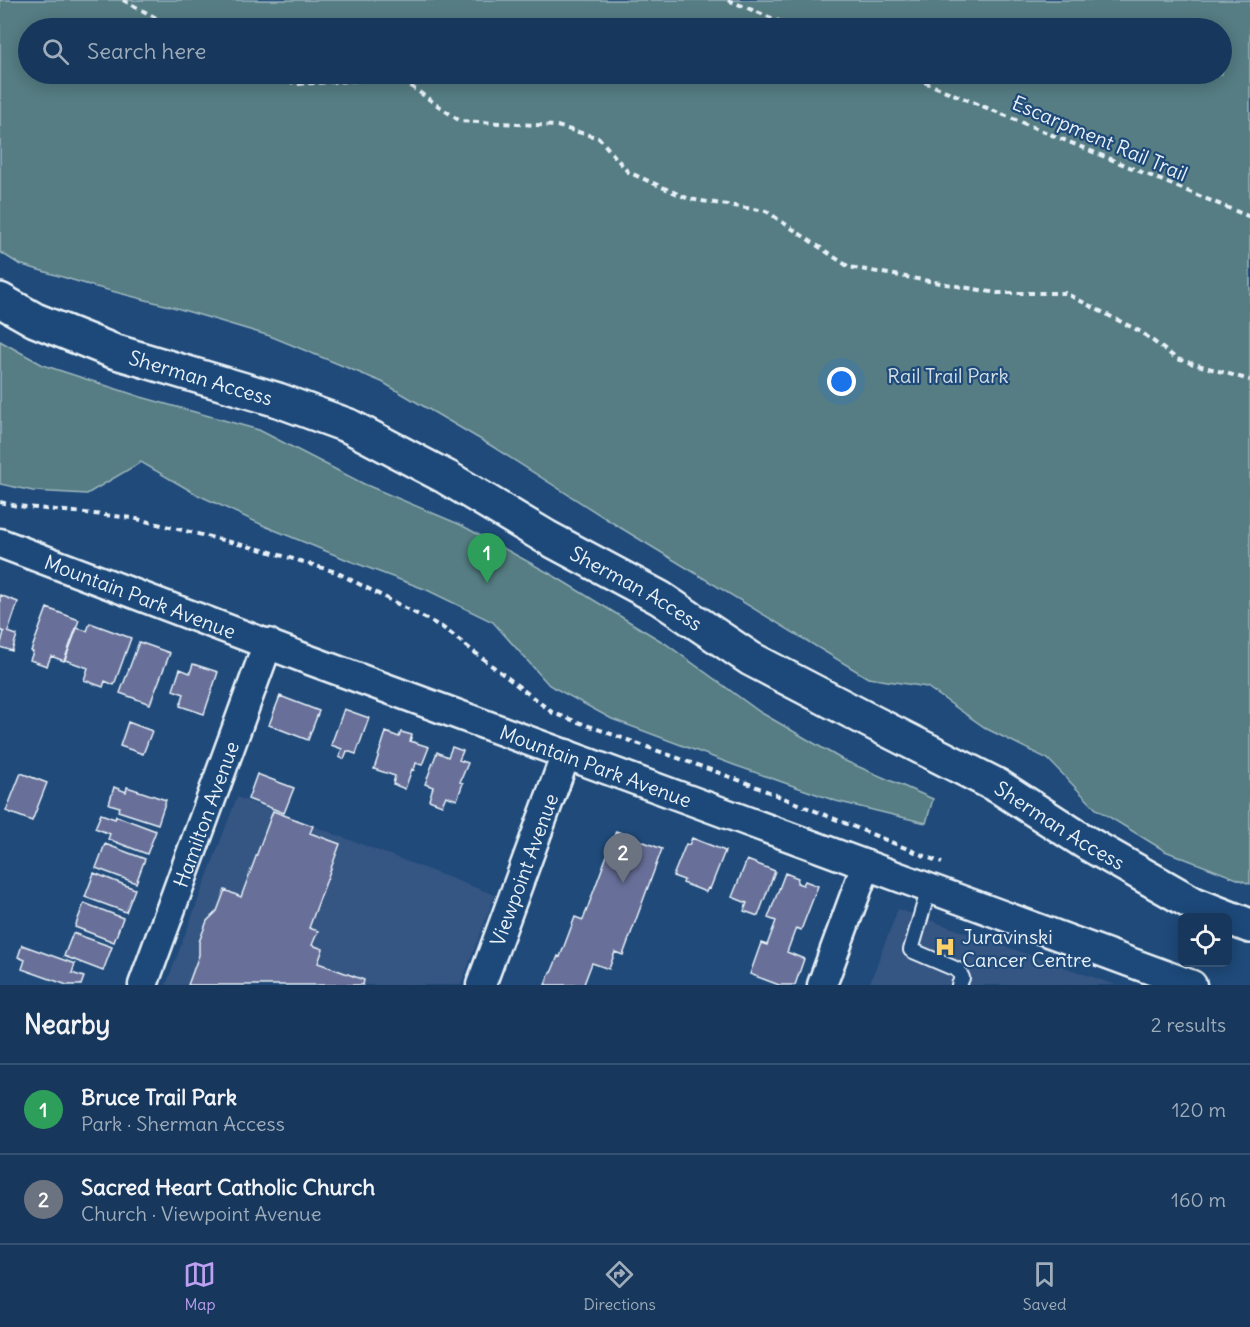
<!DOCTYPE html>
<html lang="en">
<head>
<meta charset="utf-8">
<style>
  body { margin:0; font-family:Delius,sans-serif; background:#244365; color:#f1f3f6 }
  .controls { position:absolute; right:18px; bottom:18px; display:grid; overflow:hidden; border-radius:9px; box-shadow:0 3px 15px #0003 }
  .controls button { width:54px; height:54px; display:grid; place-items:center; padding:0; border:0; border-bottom:2px solid #365272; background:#17385c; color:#f1f3f6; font:30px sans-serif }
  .you { position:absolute; left:842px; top:382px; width:21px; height:21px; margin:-15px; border:4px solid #fff; border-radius:50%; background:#1a73e8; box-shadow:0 0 0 9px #1a73e833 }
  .badge { display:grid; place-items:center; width:39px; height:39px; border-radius:50%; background:#bca0f2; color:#fff; font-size:20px; font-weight:700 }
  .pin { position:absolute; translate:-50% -50px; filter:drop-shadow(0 2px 3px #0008) }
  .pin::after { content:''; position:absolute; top:32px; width:21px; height:18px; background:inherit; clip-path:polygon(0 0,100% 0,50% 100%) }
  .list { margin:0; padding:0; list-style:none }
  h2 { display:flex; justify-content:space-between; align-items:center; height:78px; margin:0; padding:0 24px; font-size:26px }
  h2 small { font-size:20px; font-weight:400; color:#9eacbb }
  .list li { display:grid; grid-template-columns:39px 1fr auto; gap:18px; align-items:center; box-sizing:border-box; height:90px; padding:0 24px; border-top:2px solid #365272 }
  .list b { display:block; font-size:22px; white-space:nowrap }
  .list p { margin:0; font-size:20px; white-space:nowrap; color:#9eacbb }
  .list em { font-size:20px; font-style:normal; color:#9eacbb }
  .icon { flex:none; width:33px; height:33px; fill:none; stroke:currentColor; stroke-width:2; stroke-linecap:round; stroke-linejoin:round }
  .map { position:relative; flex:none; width:1250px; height:985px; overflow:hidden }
  .search { position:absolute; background:#17385c; box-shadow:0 3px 15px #0003; left:18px; right:18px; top:18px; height:66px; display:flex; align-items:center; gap:15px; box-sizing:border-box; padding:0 21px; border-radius:33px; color:#9eacbb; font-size:22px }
  .sheet { height:258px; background:#17385c }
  nav { display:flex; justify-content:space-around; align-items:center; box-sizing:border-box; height:84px; border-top:2px solid #365272; background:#17385c; font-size:16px; color:#9eacbb }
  nav a { display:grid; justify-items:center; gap:3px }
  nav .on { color:#bca0f2 }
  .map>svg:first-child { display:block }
  .built { fill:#355583 }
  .green { fill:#557d83; stroke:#9eb7be; stroke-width:1.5; fill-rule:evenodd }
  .building { fill:#677099; stroke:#e8f1f8; stroke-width:1.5 }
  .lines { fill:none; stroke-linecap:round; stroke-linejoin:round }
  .lane-casing { stroke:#e8f1f8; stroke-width:18 }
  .street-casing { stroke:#e8f1f8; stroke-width:33 }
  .secondary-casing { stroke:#e8f1f8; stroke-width:38 }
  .path { stroke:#e8f1f8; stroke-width:4; stroke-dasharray:6 4.5; stroke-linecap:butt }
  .lane { stroke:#1f4a7a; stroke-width:14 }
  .street { stroke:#1f4a7a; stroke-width:28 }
  .secondary { stroke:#1f4a7a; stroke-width:33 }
  .labels { text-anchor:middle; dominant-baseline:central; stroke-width:4.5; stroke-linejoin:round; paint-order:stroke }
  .street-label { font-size:20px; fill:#e8f1f8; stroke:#1f4a7a }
  .park-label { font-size:20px; fill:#d2e0e6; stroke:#1f4a7a }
  .poi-label { font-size:20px; fill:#e8f1f8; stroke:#1f4a7a; text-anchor:start }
</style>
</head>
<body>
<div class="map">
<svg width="1250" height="985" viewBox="0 0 1250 985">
  <rect width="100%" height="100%" fill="#1f4a7a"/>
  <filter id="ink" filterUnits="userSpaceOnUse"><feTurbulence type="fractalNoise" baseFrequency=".0167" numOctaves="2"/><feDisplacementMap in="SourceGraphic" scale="12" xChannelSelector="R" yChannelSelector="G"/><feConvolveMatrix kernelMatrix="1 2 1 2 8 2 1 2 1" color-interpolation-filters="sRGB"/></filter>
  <g filter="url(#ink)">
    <path class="built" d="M237,797L495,895L461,985H166Z
      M898,909L1116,985H869Z"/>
    <path class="green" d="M0,0H1250V884L1165,851L1096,809L1048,759L987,729L927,687L868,678L616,525L490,445L382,382L270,336L173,307L96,287L19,264L0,252ZM28,28H1222V74H28Z
      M0,341L43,365L141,397L259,430L364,484L461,525L554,576L666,644L760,712L843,760L933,799L926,823L836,801L734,765L612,719L549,685L493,622L427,590L350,561L267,527L196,494L141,462L87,494L33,491L0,484Z"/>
    <path class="building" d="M0,595L18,602L8,632L17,635L12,651L0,647L4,632L0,630Z
      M47,608L79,620L64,661L51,656L47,666L30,660L33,652L31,651Z
      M90,623L131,638L114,685L105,681L103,687L84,680L88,668L65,660L77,628L87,631Z
      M139,642L170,653L150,704L120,693Z
      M193,664L218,672L204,714L180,706L184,694L173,690L180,669L190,673Z
      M280,696L319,711L308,740L269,725Z
      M344,709L369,718L356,754L347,751L344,759L339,757L342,749L331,745Z
      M128,722L152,731L143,754L120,746Z
      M386,732L399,737L401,732L412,735L410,741L429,747L422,765L416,763L414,770L412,769L405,789L393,784L395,776L374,769Z
      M452,747L463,751L459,760L468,763L460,782L463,783L457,800L446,796L442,805L429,800L433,787L425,784L437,752L448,757Z
      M21,773L47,783L32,821L6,811Z
      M257,774L294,788L284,813L248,799Z
      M114,787L126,792L127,787L166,800L158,824L118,811L120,807L109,804Z
      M273,811L313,826L310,833L340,844L309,928L318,931L312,945L323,949L318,963L364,980L363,985H188L199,955V942L207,921L217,911L225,890L241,897Z
      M101,814L115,819L116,816L156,831L147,854L108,839L110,834L95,828Z
      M616,831L662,849L623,955L615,952L609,969L592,963L584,984L587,985H545L550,972L551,973L558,956L560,957L575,917L583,920Z
      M692,838L725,851L710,889L708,888L706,892L683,883L684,880L673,876L686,844L689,845Z
      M105,844L145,859L136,883L96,868Z
      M747,860L775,871L758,916L744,911L747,903L732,897Z
      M94,873L135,889L126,912L85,897Z
      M785,873L798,878L797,883L803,885L805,881L818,886L801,930L796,928L787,952L804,959L795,985H779L750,974L761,943L767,945L776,921L768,918Z
      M84,903L123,918L114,942L75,927Z
      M73,933L112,947L103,971L64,956Z
      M22,945L75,964L72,973L84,977L81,985H67L22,969L25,960L18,957Z"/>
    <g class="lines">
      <g class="lane-casing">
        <path id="lane" d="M929,888L911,950L958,970L962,978L959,985"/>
      </g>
      <g class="street-casing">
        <g id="street">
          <path id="s1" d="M0,543L304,658L1192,985"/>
          <path id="s2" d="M143,985L268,643"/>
          <path id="s3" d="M481,985L566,754"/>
          <path d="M822,985L866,865"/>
        </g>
      </g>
      <g class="secondary-casing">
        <g id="secondary">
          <path id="s4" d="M0,300L35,320L113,351L278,400L349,426L446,477L546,537L660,598L751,659L872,722L998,786L1085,842L1194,904L1250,926"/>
        </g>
      </g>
      <path class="path" d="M123,0L175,28
        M728,0L796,28
        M268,74L297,84L399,78L460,121L557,126L599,138L628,172L689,199L766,211L849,267L997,293H1065L1141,332L1177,359L1250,380
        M905,74L1250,217
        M0,502L17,506L133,518L267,551L336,572L442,627L553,713L747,783L942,863"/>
      <use href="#lane" class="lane"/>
      <use href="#street" class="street"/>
      <use href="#secondary" class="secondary"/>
    </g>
  </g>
  <defs>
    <g id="hospital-bare" transform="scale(1.62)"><path d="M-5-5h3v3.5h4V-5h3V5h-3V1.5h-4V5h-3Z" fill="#ffd166" stroke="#1f4a7a" stroke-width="2.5" paint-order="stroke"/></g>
  </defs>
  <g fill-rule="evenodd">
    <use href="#hospital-bare" x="945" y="947"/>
  </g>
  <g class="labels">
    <g class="street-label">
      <text transform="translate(1100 138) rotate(23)">Escarpment Rail Trail</text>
      <text stroke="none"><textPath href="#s4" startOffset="216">Sherman Access</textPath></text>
      <text stroke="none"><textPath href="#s4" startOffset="702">Sherman Access</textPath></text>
      <text stroke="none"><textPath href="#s1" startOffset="150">Mountain Park Avenue</textPath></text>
      <text stroke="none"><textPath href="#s1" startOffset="636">Mountain Park Avenue</textPath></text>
      <text stroke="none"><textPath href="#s2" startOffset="182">Hamilton Avenue</textPath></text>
      <text stroke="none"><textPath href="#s4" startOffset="1188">Sherman Access</textPath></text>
      <text stroke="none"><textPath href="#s3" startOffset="123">Viewpoint Avenue</textPath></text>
    </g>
    <g class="park-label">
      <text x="948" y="375">Rail Trail Park</text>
    </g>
    <g class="poi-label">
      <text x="962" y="936">Juravinski<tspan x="962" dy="23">Cancer Centre</tspan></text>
    </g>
  </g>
</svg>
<div class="controls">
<button><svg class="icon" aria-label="locate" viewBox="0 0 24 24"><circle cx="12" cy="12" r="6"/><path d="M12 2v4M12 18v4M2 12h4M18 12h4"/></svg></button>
</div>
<div class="you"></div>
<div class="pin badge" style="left:487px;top:583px;background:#2e9e5b">1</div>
<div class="pin badge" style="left:623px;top:883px;background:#6b7280">2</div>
<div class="search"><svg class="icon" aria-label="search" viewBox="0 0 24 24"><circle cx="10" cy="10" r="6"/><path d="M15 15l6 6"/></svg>Search here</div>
</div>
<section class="sheet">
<h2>Nearby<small>2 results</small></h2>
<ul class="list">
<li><span class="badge" style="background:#2e9e5b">1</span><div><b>Bruce Trail Park</b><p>Park · Sherman Access</p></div><em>120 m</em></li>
<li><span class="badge" style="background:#6b7280">2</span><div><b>Sacred Heart Catholic Church</b><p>Church · Viewpoint Avenue</p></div><em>160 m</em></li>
</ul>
</section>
<nav>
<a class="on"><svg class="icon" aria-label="map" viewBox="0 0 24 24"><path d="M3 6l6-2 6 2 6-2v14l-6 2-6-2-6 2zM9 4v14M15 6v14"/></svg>Map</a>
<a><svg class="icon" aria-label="directions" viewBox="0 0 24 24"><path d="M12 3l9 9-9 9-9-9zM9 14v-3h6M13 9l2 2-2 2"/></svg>Directions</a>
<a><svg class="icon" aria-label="saved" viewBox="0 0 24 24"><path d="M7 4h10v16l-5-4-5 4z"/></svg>Saved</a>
</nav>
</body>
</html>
